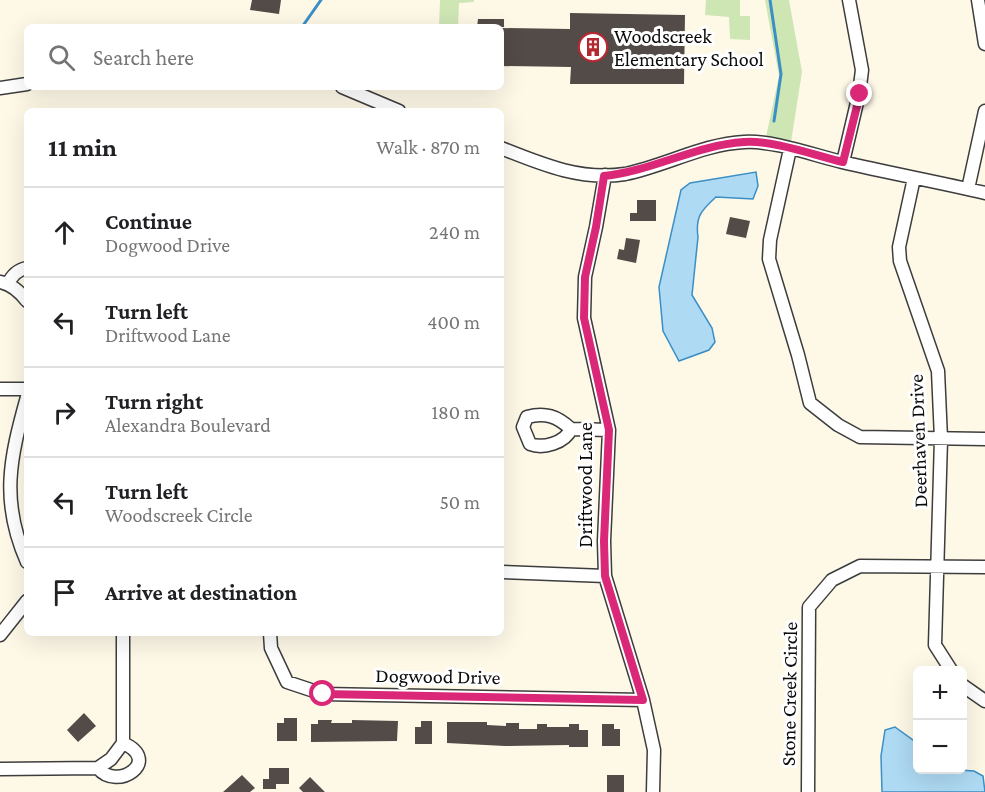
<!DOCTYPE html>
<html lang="en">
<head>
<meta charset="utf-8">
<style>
  body { margin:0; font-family:"Crimson Pro",serif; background:#f6f6f6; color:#202124 }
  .controls { position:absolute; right:18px; bottom:18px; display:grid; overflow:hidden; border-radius:9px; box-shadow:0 6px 24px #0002 }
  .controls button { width:54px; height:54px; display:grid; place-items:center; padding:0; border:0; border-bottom:2px solid #e0e0e0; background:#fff; color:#202124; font:30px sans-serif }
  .stop { position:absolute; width:18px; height:18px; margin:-14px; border:4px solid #db2777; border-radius:50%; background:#fff }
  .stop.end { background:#db2777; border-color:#fff; box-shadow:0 2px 6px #0008 }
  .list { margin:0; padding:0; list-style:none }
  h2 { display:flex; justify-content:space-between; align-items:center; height:78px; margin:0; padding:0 24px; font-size:26px }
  h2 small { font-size:20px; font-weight:400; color:#757577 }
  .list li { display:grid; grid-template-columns:39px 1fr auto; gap:18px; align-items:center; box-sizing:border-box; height:90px; padding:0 24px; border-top:2px solid #e0e0e0 }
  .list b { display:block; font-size:22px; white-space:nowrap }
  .list p { margin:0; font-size:20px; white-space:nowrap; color:#757577 }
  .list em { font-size:20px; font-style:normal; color:#757577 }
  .icon { flex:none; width:33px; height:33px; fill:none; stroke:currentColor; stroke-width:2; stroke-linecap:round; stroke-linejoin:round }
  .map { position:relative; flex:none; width:985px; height:792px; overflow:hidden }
  .search { position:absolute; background:#fff; box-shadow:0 6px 24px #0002; left:24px; top:24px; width:480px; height:66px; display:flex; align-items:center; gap:15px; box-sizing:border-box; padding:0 21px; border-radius:9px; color:#757577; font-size:22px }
  .panel { position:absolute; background:#fff; box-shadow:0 6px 24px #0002; left:24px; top:108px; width:480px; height:528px; border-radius:9px }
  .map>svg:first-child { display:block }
  .green { fill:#cee5b4 }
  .water { fill:#aedaf3; stroke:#398fc6; stroke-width:1.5 }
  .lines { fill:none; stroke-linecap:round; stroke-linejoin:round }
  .stream { stroke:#398fc6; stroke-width:3 }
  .building { fill:#524b47 }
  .minor-casing { stroke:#3d3d3d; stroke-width:15 }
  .minor { stroke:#fff; stroke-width:12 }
  .route { stroke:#db2777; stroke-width:8 }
  .labels { text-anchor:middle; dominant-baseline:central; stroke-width:6; stroke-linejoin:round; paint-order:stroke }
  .poi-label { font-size:20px; fill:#0a0a0a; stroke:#fff; text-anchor:start }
  .street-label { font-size:20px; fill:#0a0a0a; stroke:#fff }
</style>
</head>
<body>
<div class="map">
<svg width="985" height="792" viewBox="0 0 985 792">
  <rect width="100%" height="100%" fill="#fef9e7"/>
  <path class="green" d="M440,0H474V2L459,3L458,27H439Z
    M706,0H740V16H750V40L730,39L729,17L705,15Z
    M765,0H789L802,72L791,142L766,137L779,76Z"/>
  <path class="water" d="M756,172L758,186L753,199L716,197C702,210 695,216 698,237L692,295L712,328L715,342L709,350L679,361L663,331L659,287L681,190L690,183Z
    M895,727L917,743L918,770H959L974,771L983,776L985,792H882L881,756L885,730Z"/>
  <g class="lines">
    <path class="stream" d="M770,0L781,74L774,121
      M302,27L321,0"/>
  </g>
  <path class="building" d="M252,0H281L279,14L250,10Z
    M570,13L685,15L684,84H570L571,67L501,66V28L570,29Z
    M478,19H504V27H477Z
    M637,200H656V221H630V213H637Z
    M730,217L750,221L746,238L726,234Z
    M626,238L640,240L636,263L617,259L619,249L624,250Z
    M84,713L96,726L78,742L67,730Z
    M284,718H297V741H277V723H284Z
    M318,720H332L331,723H352V720L398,721L397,741L311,742V724H318Z
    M421,721H432V744H415V727H421Z
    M447,722H487V725L506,726V723H519V729H537V724H547V727H569V724H579V730H588V747H569V745L505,746L447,743Z
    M602,724H614V729H620V746H602Z
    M269,768H289V784H276V789H263V779H269Z
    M242,775L255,788L250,792H223Z
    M607,775H624V792H607Z
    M310,777L325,792H303L299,788Z"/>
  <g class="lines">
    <g class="minor-casing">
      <path id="minor" d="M978,0L985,44
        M342,87L399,111
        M0,88L27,84
        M501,148C541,164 581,181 625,174C665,166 703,144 744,142C773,140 813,155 842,162C889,173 938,182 985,193
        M790,149L770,240L769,259L798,355L810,403L838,425L860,437L985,439
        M843,162L859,94L862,70L849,0
        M605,175L596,227L585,277L584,318L609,430L604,541L605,576L643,700L654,750L653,792
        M914,178L899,247L900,261L938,371L941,439L935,645L951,670
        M968,189L985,111
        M0,282C12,284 20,292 27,301
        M8,284C12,275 17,270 27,268
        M0,389H27
        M27,397C10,458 0,501 27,562
        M571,429C565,443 543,449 530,444L523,427L527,417C545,412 557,416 571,429L609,430
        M501,572L605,576
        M270,633L271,648L287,682L323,694L643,700
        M0,635L27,601
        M962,685L985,701
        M98,768C117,792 163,761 123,743
        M0,769L98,768L111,759L123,743V633
        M808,792L809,607L832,580L860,566L985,567"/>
    </g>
    <use href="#minor" class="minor"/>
  </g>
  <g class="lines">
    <path class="route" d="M323,694L643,700L605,576L604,541L609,430L584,318L585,277L596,227L604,176C652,171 696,145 744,142C773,140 814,155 843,162L860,94"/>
  </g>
  <defs>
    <g id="building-ring" transform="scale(1.5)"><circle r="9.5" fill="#fff" stroke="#b22931" stroke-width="1.5"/><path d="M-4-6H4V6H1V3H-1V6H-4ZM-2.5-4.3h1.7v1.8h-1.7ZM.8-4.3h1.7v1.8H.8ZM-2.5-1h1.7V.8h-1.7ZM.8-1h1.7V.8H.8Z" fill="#b22931"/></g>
  </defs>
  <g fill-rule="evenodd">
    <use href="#building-ring" x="593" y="47"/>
  </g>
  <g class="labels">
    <g class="poi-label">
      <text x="614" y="36">Woodscreek<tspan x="614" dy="23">Elementary School</tspan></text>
    </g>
    <g class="street-label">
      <text transform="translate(918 441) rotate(-92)">Deerhaven Drive</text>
      <text transform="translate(585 485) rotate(-90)">Driftwood Lane</text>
      <text transform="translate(438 676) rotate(1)">Dogwood Drive</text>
      <text transform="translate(789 694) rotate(-89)">Stone Creek Circle</text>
    </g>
  </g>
</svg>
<div class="controls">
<button>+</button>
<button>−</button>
</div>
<div class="stop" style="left:323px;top:694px"></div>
<div class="stop end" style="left:860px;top:94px"></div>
<div class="search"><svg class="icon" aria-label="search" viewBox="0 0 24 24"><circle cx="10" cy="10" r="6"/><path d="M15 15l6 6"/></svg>Search here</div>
<section class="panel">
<h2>11 min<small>Walk · 870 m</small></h2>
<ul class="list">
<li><svg class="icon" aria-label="ahead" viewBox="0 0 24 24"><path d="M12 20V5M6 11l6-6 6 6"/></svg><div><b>Continue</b><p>Dogwood Drive</p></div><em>240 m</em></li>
<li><svg class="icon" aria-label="left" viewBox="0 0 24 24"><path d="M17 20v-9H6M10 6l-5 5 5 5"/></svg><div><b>Turn left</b><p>Driftwood Lane</p></div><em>400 m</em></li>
<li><svg class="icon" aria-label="right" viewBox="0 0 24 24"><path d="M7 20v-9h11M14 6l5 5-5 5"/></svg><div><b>Turn right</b><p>Alexandra Boulevard</p></div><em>180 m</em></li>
<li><svg class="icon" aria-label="left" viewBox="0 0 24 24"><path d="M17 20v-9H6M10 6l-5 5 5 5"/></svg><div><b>Turn left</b><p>Woodscreek Circle</p></div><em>50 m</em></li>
<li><svg class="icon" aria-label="arrive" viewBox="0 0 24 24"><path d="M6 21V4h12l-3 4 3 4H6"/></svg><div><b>Arrive at destination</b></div></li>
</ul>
</section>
</div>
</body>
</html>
